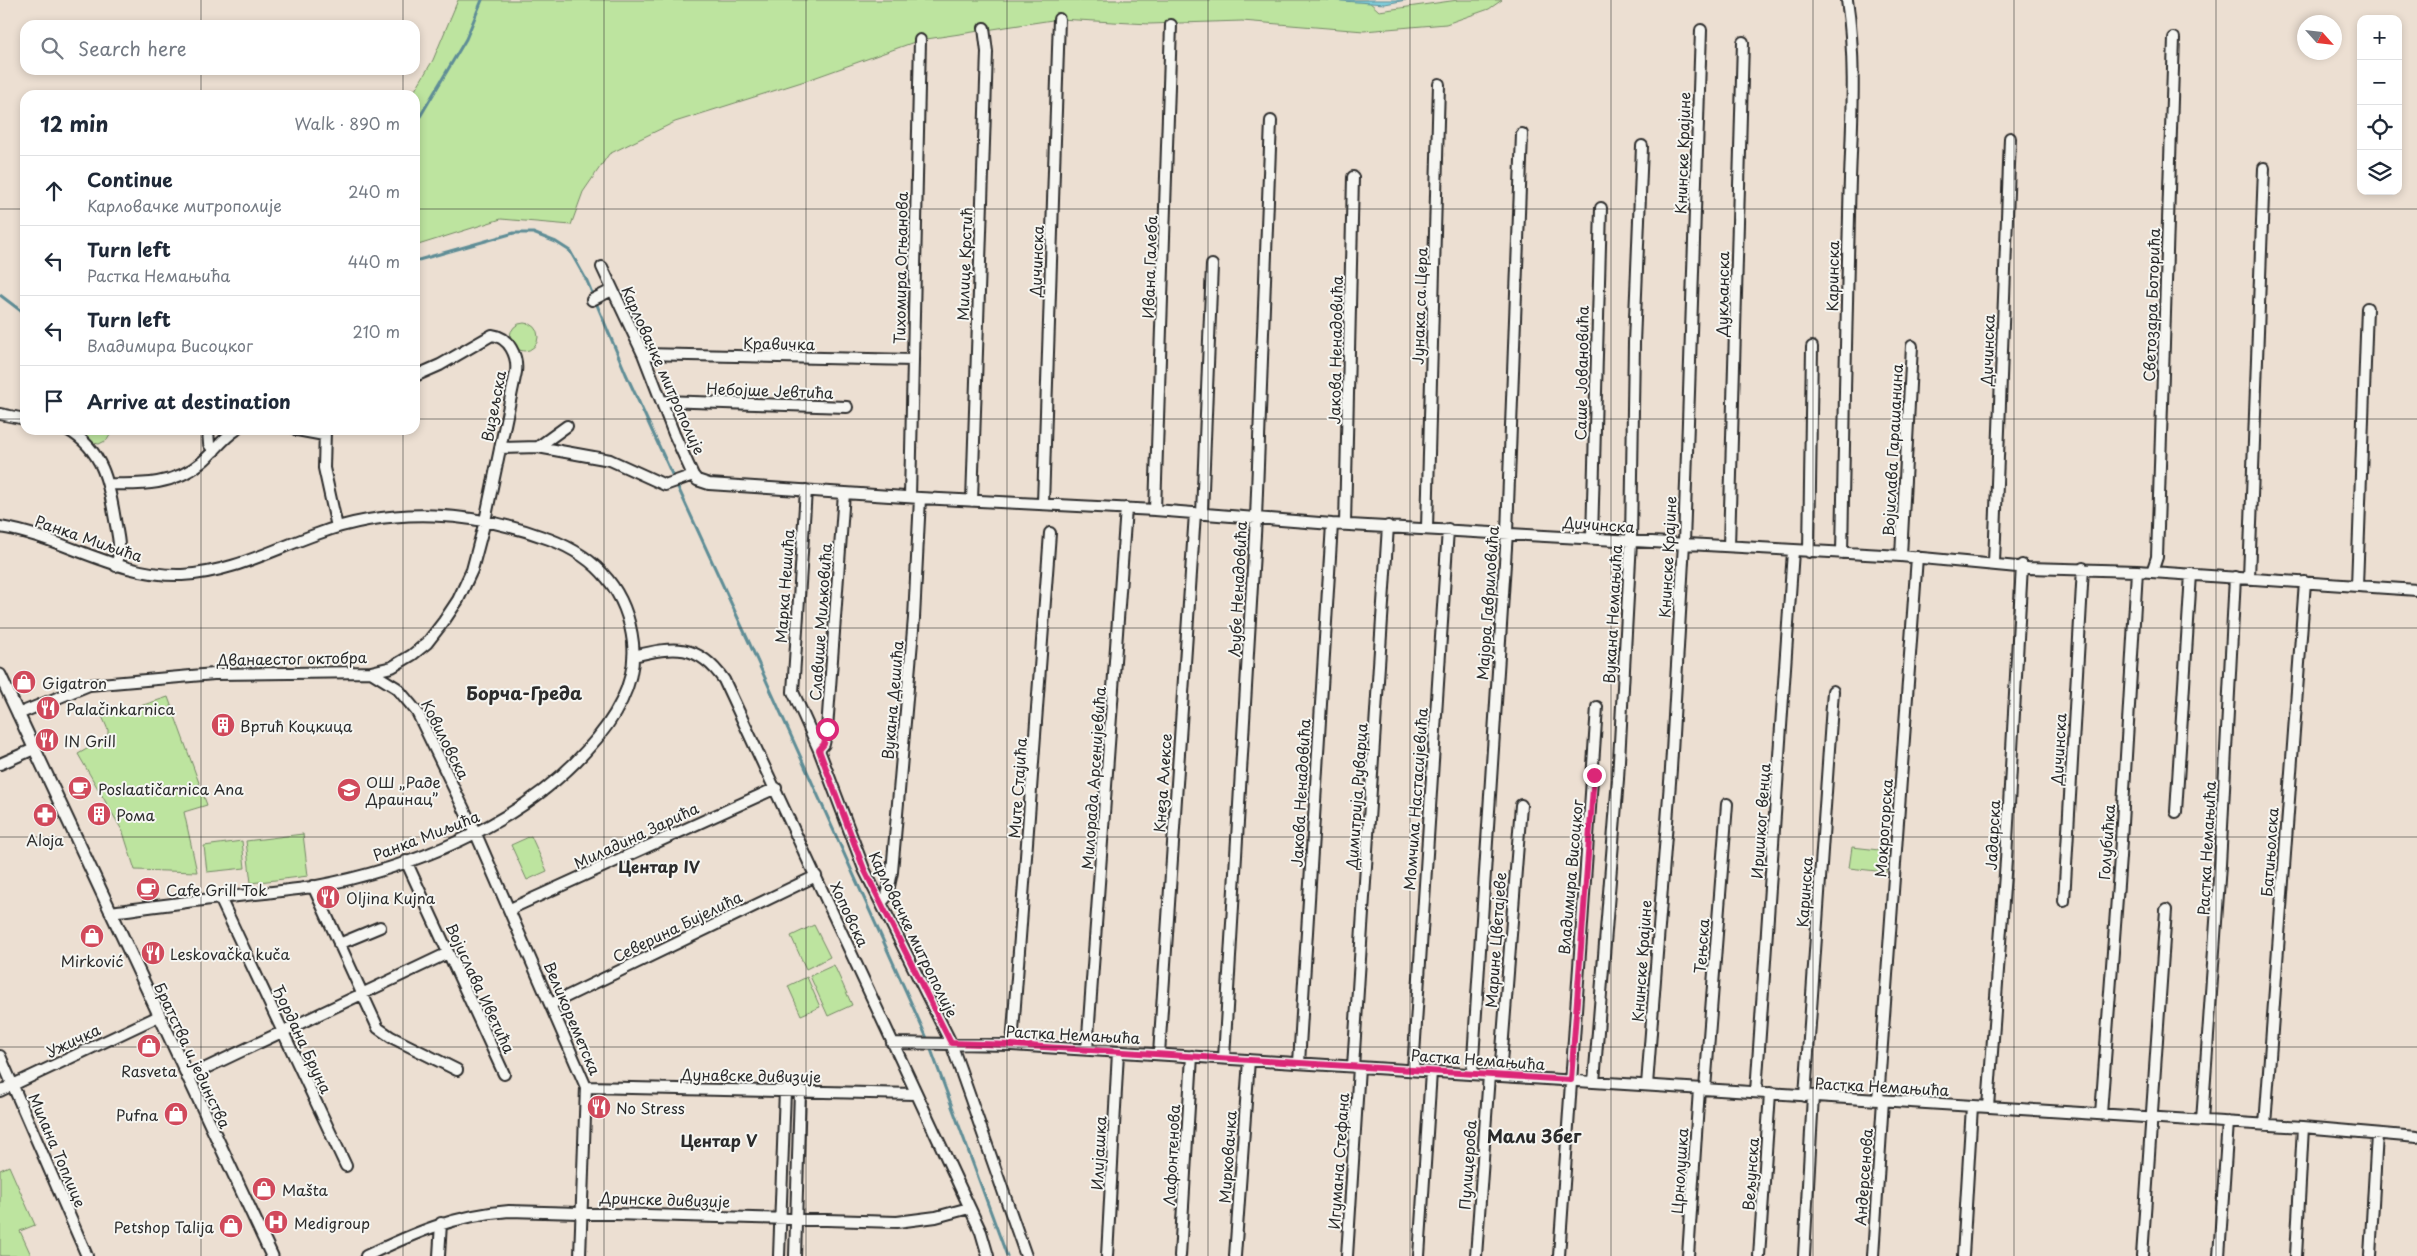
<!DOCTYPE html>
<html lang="en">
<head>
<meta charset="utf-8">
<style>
  body { margin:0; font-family:"Playpen Sans",sans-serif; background:#f2f2f3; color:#1f2937 }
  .controls { position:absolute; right:15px; top:15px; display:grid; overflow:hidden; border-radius:10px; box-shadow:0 2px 8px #0003 }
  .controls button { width:45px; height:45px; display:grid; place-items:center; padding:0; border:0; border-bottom:1px solid #e0e1e3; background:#fff; color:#1f2937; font:25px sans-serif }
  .compass { position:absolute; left:2297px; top:15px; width:45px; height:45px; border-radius:50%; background:#fff; box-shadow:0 2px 8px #0003; rotate:117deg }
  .stop { position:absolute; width:15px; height:15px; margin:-11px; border:4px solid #db2777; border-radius:50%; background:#fff }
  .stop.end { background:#db2777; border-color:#fff; box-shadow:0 1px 5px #0008 }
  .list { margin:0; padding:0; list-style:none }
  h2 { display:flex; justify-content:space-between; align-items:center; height:65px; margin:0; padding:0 20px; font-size:21px }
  h2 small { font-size:16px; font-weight:400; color:#747a83 }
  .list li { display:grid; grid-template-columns:32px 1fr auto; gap:15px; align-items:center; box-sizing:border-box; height:70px; padding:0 20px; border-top:1px solid #e0e1e3 }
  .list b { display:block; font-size:19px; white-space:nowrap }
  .list p { margin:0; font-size:16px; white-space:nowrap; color:#747a83 }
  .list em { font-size:16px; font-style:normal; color:#747a83 }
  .icon { flex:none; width:28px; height:28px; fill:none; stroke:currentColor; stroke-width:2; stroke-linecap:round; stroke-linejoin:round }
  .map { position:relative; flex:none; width:2417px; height:1256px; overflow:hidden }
  .search { position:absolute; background:#fff; box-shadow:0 2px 8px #0003; left:20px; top:20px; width:400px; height:55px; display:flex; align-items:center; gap:12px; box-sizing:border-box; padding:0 18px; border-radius:15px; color:#747a83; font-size:19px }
  .panel { position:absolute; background:#fff; box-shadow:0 2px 8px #0003; left:20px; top:90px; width:400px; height:345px; border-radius:15px }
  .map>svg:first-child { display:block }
  .green { fill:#bde49f; stroke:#748865 }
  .water { fill:#80cfdd; stroke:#5e8d96 }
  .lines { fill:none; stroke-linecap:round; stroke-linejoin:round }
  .stream { stroke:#5e8d96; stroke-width:3 }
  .minor-casing { stroke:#2b2b2b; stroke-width:14 }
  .tertiary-casing { stroke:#2b2b2b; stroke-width:15 }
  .minor { stroke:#f6f6f2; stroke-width:10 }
  .tertiary { stroke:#f6f6f2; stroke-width:11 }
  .route { stroke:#db2777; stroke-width:6 }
  .grid { fill:none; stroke:#2b2b2b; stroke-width:1; stroke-opacity:0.55 }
  .labels { text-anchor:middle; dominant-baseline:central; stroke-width:4; stroke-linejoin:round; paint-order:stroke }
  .street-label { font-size:15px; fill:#2b2b2b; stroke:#f6f6f2 }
  .poi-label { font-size:15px; fill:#2b2b2b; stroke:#f6f6f2; text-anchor:start }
  .neighbourhood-label { font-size:16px; font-weight:bold; fill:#2b2b2b; stroke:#f6f6f2 }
  .quarter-label { font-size:18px; font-weight:bold; fill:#2b2b2b; stroke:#f6f6f2 }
</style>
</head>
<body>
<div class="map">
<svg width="2417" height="1256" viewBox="0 0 2417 1256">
  <rect width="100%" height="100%" fill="#ecdfd2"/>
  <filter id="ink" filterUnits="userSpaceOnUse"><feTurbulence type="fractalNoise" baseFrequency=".02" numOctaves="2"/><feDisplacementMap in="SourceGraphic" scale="10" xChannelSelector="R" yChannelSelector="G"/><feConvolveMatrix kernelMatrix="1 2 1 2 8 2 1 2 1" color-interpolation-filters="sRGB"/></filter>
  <g filter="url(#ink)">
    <path class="green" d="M458,0H1367L1379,11L1458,0H1502L1489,9L1446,24L1364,31L1242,21L1149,24L1059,19L920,40L808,80L675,122L609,154L583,192L571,225L501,219L415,246V95H412L433,60Z
      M510 337a14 14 0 1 1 28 0a14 14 0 1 1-28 0Z
      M84,430H112V432L107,440L99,444L89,442Z
      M168,697L207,805L184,812L197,872L135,870L123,832L78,754L108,737V730L102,716L125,711Z
      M303,834L308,876L251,883L246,841Z
      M531,836L547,871L527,880L511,845Z
      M242,841L245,868L207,872L204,846Z
      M1852,847L1888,851L1886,872L1849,868Z
      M814,925L830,957L806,969L791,936Z
      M834,965L852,1005L828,1016L810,976Z
      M807,977L820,1007L801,1015L788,986Z
      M9,1166L35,1225L20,1231L31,1255L28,1256H0V1170Z"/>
    <path class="water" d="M1328,0H1406L1385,4Z"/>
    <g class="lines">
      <path class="stream" d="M415,125L466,39L482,0
        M415,261L514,233H533L556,242L570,251L587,281L626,374L748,640L926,1036L1007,1256
        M0,295L25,314"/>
      <g class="minor-casing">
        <path id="minor" d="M602,267L643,354L674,434L693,475L697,480L709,484L920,498L1155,510L1332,524L1901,556L2028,568L2137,571L2417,590
          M592,300L612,290
          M643,354L913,360
          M662,401L847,407
          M0,414L25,419
          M68,430C103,450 109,483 115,520C118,536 122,550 116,566
          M208,430L209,444L214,451
          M297,430L324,435
          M325,430L324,468L337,527
          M538,447L610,460L665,485L693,475
          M500,448L538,447L567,426
          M109,484C142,485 175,485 202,462C214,452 223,438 236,430
          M806,490L793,692L819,750L864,869L951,1043L1026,1256
          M910,497L920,40
          M972,501L987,52L984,28
          M1043,504L1059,19
          M1155,510L1171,25
          M1202,514L1212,265
          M1345,524L1353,177
          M0,527C63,537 117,577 182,575C230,573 272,550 317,534C392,506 474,511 549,539C597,557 627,591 633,643C637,685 614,721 586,751C518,826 410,869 312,887C278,892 244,895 211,899C177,903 144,908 110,912
          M1427,528L1439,84
          M1592,538L1601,208
          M1729,546L1743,42
          M1809,552L1812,347
          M1842,553C1844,441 1846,328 1849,216C1850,143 1858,72 1847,0
          M1901,556L1912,346
          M1994,563L2010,138
          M2152,572L2157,557L2174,38
          M2249,578L2264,168
          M2357,586L2367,308
          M634,656C674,646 698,643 724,680L981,1232L988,1256
          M371,672L397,688L417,712L476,834L586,1087L580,1256
          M18,714L89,685L214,674L371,672L392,667L412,655L427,643L444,621L458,600L472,570L485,521L516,372C518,356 509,337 492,335L440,365L415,376
          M819,750L824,744L827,729L844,493
          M0,764L34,749
          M2176,812L2191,574
          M406,861L504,1074
          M313,886L378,1028L391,1037L457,1070
          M220,898L346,1166
          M2064,901L2083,568
          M882,902L887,896L892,872L914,618L920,498
          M510,909L776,788
          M339,944L380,927
          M551,1004L816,876
          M892,1043L1012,1045L2303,1127L2417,1137
          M1012,1045L1050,533
          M1087,1050L1126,508
          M1159,1054L1195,513
          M0,1056L87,1256
          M1224,1058L1256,518L1271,121
          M1299,1063L1332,524
          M1353,1067L1388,526
          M1413,1070L1448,529
          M1472,1074L1507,532L1522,134
          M1500,1076L1521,805
          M187,1077L448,953
          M1594,1082L1618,779L1631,541L1634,343L1642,146
          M1647,1085L1671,769L1684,543L1701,30
          M586,1087L915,1094
          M1705,1089L1727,804
          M0,1091L159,1016
          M1756,1092L1793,551
          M1805,1096L1833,691
          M1878,1100L1917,557
          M1988,1107L2006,860L2022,565
          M2101,1114L2120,857L2137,571
          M2202,1121L2220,865L2235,577
          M2265,1125L2305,582
          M366,1256C414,1233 455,1215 509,1211L897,1222L936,1217L969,1208
          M439,1256L441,1223
          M779,1256L785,1090
          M795,1256L800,1091
          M1107,1256L1118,1052
          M1180,1256L1192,1056
          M1235,1256L1249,1060
          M1347,1256L1359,1067
          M1419,1256L1431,1072
          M1476,1256L1489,1075
          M1559,1256L1597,707
          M1688,1256L1699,1089
          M1759,1256L1770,1093
          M1804,1256L1813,1096
          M1873,1256L1883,1100
          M1963,1256L1972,1106
          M2142,1256L2166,910
          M2219,1256L2228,1122
          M2296,1256L2303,1127
          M2370,1256L2377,1134"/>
      </g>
      <g class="tertiary-casing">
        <path id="tertiary" d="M0,675L272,1256"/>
      </g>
      <use href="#minor" class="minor"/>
      <use href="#tertiary" class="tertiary"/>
    </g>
  </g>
  <g class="lines" filter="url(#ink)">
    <path class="route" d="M827,729L824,744L819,750L864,869L951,1043L1012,1045L1571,1080L1594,775"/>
  </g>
  <path class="grid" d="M201,0V25M403,0V25M604,0V1256M806,0V1256M1007,0V1256M1208,0V1256M1410,0V1256M1611,0V1256M1813,0V1256M2014,0V1256M2216,0V1256M201,70V95M403,70V95M0,209H25M415,209H2417M0,419H25M415,419H2417M201,430V1256M403,430V1256M0,628H2417M0,837H2417M0,1047H2417"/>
  <defs>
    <g id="shop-disc" transform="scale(1.25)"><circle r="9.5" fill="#d1495b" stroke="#f6f6f2"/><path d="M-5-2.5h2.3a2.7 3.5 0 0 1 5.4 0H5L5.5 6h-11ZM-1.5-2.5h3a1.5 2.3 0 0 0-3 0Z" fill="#fff"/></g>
    <g id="restaurant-disc" transform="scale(1.25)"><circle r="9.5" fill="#d1495b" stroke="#f6f6f2"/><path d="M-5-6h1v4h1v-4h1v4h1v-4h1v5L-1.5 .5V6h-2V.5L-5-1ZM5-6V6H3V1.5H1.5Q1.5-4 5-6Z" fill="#fff"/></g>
    <g id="building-disc" transform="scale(1.25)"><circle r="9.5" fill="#d1495b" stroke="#f6f6f2"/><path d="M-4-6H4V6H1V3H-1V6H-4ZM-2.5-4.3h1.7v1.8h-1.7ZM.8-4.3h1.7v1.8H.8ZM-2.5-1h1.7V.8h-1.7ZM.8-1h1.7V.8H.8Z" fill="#fff"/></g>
    <g id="cafe-disc" transform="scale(1.25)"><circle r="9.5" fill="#d1495b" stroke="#f6f6f2"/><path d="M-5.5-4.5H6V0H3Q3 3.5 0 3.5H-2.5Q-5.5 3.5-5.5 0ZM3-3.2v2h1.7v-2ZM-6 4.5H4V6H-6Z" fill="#fff"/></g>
    <g id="school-disc" transform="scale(1.25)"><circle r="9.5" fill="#d1495b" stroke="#f6f6f2"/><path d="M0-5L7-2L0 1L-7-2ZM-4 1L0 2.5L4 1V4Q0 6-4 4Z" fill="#fff"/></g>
    <g id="pharmacy-disc" transform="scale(1.25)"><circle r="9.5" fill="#d1495b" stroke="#f6f6f2"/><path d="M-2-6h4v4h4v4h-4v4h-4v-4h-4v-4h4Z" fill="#fff"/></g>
    <g id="hospital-disc" transform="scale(1.25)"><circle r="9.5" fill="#d1495b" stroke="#f6f6f2"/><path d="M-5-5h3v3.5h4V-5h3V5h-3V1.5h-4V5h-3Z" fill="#fff"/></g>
  </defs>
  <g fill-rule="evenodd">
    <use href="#shop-disc" x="24" y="682"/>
    <use href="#restaurant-disc" x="48" y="708"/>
    <use href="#building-disc" x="223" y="725"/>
    <use href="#restaurant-disc" x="47" y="740"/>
    <use href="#cafe-disc" x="80" y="788"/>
    <use href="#school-disc" x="349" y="790"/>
    <use href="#building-disc" x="99" y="814"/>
    <use href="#pharmacy-disc" x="45" y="815"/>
    <use href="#cafe-disc" x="148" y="889"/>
    <use href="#restaurant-disc" x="328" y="897"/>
    <use href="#shop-disc" x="92" y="936"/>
    <use href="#restaurant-disc" x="153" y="953"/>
    <use href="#shop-disc" x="149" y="1046"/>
    <use href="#restaurant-disc" x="599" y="1107"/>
    <use href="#shop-disc" x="176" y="1114"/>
    <use href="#shop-disc" x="264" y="1189"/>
    <use href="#hospital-disc" x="276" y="1222"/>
    <use href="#shop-disc" x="231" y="1226"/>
  </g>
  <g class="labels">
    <g class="street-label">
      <text transform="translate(1682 153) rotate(-88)">Книнске Крајине</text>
      <text transform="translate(1036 261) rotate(-88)">Дичинска</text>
      <text transform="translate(964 264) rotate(-88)">Милице Крстић</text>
      <text transform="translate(1149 267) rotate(-88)">Ивана Галеба</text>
      <text transform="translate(900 268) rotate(-89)">Тихомира Огњанова</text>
      <text transform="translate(1832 276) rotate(-89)">Каринска</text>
      <text transform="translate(1722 294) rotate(-89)">Дукљанска</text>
      <text transform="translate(2151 305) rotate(-88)">Светозара Боторића</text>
      <text transform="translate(1419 306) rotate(-88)">Јунака са Цера</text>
      <text transform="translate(779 343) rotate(1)">Кравичка</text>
      <text transform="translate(1335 350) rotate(-89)">Јакова Ненадовића</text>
      <text transform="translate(1987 350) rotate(-88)">Дичинска</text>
      <text transform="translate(664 370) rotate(66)">Карловачке митрополије</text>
      <text transform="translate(1581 373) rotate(-89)">Саше Јовановића</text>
      <text transform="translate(770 390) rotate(2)">Небојше Јевтића</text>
      <text transform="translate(493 406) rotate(-79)">Визељска</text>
      <text transform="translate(1892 450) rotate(-87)">Војислава Гарашанина</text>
      <text transform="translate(1599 524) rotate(4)">Дичинска</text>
      <text transform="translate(89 538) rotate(19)">Ранка Миљића</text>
      <text transform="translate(1667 557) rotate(-87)">Книнске Крајине</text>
      <text transform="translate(784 586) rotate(-86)">Марка Нешића</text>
      <text transform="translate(1237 589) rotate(-87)">Љубе Ненадовића</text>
      <text transform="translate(1487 603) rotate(-86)">Мајора Гавриловића</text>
      <text transform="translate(1612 614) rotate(-87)">Вукана Немањића</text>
      <text transform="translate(820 622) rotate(-86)">Славише Миљковића</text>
      <text transform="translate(292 658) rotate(-1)">Дванаестог октобра</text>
      <text transform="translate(892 700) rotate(-85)">Вукана Дешића</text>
      <text transform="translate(446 739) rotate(63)">Ковиловска</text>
      <text transform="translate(2058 749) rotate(-87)">Дичинска</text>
      <text transform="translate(1093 778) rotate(-86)">Милорада Арсенијевића</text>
      <text transform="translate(1162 783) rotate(-86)">Кнеза Алексе</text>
      <text transform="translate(1017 788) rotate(-86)">Мите Стајића</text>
      <text transform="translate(1300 793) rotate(-87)">Јакова Ненадовића</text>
      <text transform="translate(1356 796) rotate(-86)">Димитрија Руварца</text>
      <text transform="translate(1415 799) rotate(-86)">Момчила Настасијевића</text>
      <text transform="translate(1760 821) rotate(-86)">Иришког венца</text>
      <text transform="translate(1883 828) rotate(-86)">Мокрогорска</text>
      <text transform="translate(426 835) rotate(-21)">Ранка Миљића</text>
      <text transform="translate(636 835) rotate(-25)">Миладина Зарића</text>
      <text transform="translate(1992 835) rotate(-87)">Јадарска</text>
      <text transform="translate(2106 842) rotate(-86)">Голубићка</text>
      <text transform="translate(2206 848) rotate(-87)">Растка Немањића</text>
      <text transform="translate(2269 852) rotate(-86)">Батињолска</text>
      <text transform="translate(1570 877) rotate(-85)">Владимира Висоцког</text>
      <text transform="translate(1804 892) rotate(-86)">Каринска</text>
      <text transform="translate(850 914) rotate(65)">Хоповска</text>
      <text transform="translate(677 926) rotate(-26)">Северина Бијелића</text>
      <text transform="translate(914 934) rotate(64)">Карловачке митрополије</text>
      <text transform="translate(1495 940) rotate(-86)">Марине Цветајеве</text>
      <text transform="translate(1701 946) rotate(-86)">Тењска</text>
      <text transform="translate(1641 961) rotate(-86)">Книнске Крајине</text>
      <text transform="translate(481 988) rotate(65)">Војислава Иветића</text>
      <text transform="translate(573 1018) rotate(67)">Великореметска</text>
      <text transform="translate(1073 1034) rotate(3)">Растка Немањића</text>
      <text transform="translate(303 1039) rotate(65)">Ђордана Бруна</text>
      <text transform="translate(73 1040) rotate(-25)">Ужичка</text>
      <text transform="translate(193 1055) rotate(65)">Братства и јединства</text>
      <text transform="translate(1478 1059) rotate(4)">Растка Немањића</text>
      <text transform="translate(751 1075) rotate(1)">Дунавске дивизије</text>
      <text transform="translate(1882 1086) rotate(3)">Растка Немањића</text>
      <text transform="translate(58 1150) rotate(67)">Милана Топлице</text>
      <text transform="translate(1098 1153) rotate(-87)">Илијашка</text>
      <text transform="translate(1171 1155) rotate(-87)">Лафонтенова</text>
      <text transform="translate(1227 1157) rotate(-86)">Мирковачка</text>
      <text transform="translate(1338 1161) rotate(-86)">Игумана Стефана</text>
      <text transform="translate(1467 1165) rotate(-86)">Пулицерова</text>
      <text transform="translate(1679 1171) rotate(-86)">Црнолушка</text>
      <text transform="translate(1750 1174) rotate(-86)">Вељунска</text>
      <text transform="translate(1863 1177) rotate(-86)">Андерсенова</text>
      <text transform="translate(665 1199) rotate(2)">Дринске дивизије</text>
    </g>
    <g class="poi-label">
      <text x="42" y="682">Gigatron</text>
      <text x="66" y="708">Palačinkarnica</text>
      <text x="240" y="725">Вртић Коцкица</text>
      <text x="64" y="740">IN Grill</text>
      <text x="366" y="781">ОШ „Раде<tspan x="366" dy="17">Драинац”</tspan></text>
      <text x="98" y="788">Poslaatičarnica Ana</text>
      <text x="116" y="814">Рома</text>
      <text x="45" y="839" text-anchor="middle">Aloja</text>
      <text x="166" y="889">Cafe Grill Tok</text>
      <text x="346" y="897">Oljina Kujna</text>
      <text x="170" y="953">Leskovačka kuča</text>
      <text x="92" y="960" text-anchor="middle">Mirković</text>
      <text x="149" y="1070" text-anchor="middle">Rasveta</text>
      <text x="616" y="1107">No Stress</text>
      <text x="158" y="1114" text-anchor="end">Pufna</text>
      <text x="282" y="1189">Mašta</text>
      <text x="294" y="1222">Medigroup</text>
      <text x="214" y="1226" text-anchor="end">Petshop Talija</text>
    </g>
    <g class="neighbourhood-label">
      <text x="659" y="866">Центар IV</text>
      <text x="719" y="1140">Центар V</text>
    </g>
    <g class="quarter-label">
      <text x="524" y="692">Борча-Греда</text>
      <text x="1534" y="1135">Мали Збег</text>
    </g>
  </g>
</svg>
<div class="controls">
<button>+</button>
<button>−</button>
<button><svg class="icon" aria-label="locate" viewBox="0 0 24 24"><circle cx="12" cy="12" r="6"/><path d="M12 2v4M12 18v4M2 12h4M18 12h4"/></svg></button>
<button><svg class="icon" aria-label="layers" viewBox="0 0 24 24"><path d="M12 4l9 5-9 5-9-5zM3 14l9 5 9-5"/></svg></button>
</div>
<svg class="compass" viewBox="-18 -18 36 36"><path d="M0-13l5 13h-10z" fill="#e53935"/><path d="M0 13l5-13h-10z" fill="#747a83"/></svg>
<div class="stop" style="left:827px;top:729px"></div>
<div class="stop end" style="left:1594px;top:775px"></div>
<div class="search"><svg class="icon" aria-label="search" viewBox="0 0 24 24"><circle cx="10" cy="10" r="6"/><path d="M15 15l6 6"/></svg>Search here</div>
<section class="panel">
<h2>12 min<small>Walk · 890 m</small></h2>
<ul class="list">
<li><svg class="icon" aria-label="ahead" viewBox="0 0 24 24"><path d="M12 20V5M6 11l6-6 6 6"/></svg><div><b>Continue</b><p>Карловачке митрополије</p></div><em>240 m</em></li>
<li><svg class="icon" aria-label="left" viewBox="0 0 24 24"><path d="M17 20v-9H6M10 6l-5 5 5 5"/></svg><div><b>Turn left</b><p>Растка Немањића</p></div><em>440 m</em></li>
<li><svg class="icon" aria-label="left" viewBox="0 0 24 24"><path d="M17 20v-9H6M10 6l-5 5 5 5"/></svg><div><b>Turn left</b><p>Владимира Висоцког</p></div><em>210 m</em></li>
<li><svg class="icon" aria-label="arrive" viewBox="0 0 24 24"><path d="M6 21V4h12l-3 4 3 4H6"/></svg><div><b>Arrive at destination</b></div></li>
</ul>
</section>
</div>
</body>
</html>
